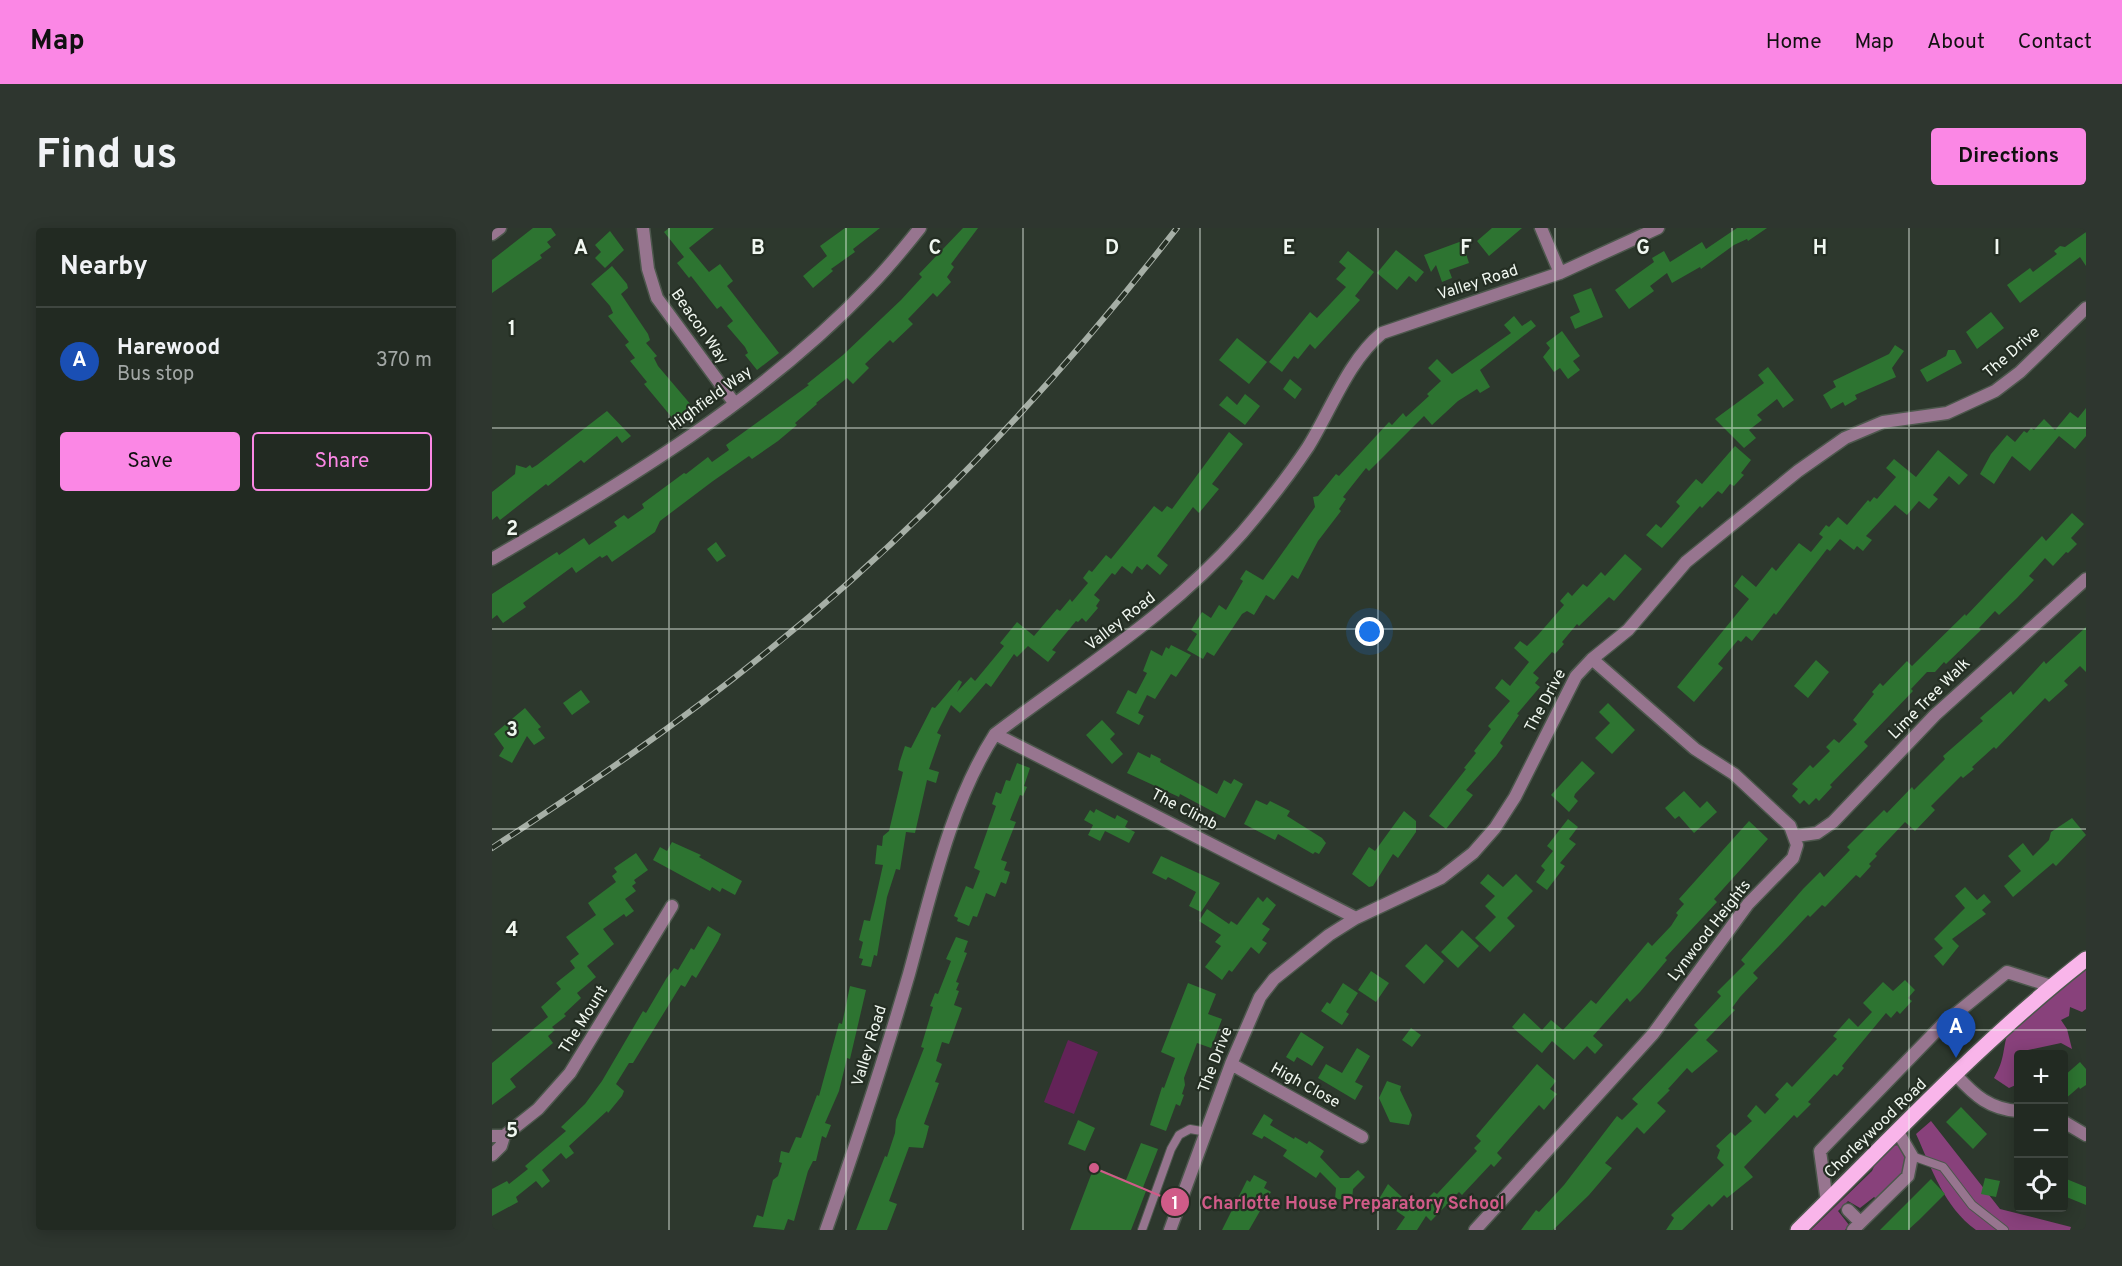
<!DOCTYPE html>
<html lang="en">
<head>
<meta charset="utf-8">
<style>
  body { margin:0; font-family:Overpass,sans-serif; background:#2e362f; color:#f1f3f6 }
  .controls { position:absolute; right:18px; bottom:18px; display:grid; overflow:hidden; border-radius:6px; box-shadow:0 3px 15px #0003 }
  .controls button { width:54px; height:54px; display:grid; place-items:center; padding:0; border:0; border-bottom:2px solid #3f4640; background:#222a22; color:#f1f3f6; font:30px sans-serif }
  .you { position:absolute; left:878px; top:404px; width:21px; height:21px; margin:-15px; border:4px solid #fff; border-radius:50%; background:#1a73e8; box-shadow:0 0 0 9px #1a73e833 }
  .badge { display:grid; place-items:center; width:39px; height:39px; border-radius:50%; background:#fb87e5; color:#fff; font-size:20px; font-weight:700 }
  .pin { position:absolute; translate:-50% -50px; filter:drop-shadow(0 2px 3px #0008) }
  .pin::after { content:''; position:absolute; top:32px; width:21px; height:18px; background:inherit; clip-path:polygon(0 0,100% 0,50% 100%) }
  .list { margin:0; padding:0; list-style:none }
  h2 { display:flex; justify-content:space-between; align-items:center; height:78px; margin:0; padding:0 24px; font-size:26px }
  h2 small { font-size:20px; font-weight:400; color:#a2a7a5 }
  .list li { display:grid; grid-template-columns:39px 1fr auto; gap:18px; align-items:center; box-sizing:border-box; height:108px; padding:0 24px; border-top:2px solid #3f4640 }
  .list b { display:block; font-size:22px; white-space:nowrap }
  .list p { margin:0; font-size:20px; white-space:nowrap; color:#a2a7a5 }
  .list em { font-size:20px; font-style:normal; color:#a2a7a5 }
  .actions { display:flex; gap:12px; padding:18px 24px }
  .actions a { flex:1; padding:14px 0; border:2px solid #fb87e5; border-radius:6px; text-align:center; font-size:21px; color:#fb87e5 }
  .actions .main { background:#fb87e5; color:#111 }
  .icon { flex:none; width:33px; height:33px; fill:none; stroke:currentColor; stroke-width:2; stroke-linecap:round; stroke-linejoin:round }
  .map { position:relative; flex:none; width:1594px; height:1002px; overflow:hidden; border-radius:6px }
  header { display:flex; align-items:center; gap:36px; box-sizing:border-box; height:84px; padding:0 30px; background:#fb87e5; color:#111 }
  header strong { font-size:28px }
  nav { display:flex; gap:33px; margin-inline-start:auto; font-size:21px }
  .intro { display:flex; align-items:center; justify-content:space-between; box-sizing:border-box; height:144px; padding:0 36px }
  h1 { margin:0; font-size:42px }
  .button { padding:15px 27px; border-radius:6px; background:#fb87e5; color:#111; font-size:21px; font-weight:700 }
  main { display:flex; gap:36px; padding:0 36px }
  aside { flex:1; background:#222a22; border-radius:6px; box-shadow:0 3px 15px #0003 }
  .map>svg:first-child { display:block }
  .green { fill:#632358 }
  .forest { fill:#88417b }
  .building { fill:#2d7431 }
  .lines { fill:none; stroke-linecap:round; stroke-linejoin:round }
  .service-casing { stroke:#4c574c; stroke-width:10 }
  .minor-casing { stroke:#4c574c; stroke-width:15 }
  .primary-casing { stroke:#4c574c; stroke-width:18 }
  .service { stroke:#97758f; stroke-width:8 }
  .minor { stroke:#97758f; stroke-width:12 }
  .primary { stroke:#f9b5ea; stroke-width:15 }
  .rail-casing { stroke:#a6afa6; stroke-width:6 }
  .rail { stroke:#242e23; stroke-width:4; stroke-dasharray:11; stroke-linecap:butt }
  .grid { fill:none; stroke:#f0f7f0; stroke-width:1.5; stroke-opacity:0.55 }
  .labels { text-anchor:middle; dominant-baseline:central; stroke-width:4.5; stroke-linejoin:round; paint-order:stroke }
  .street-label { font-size:16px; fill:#f0f7f0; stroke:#242e23 }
  .grid-label { font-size:20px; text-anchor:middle; font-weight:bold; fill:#f0f7f0; stroke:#242e23; stroke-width:4.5; stroke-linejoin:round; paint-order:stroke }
  .leader { fill:none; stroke:#d05b88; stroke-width:2 }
  .callout-dot { fill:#d05b88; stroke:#242e23; stroke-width:2 }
  .mark-label { font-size:18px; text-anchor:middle; font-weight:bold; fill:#fff }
  .callout-label { font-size:18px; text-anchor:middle; font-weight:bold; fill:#d05b88; stroke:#242e23; stroke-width:4.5; stroke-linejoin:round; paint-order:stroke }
</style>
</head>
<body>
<header>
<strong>Map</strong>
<nav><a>Home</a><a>Map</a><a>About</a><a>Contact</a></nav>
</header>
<div class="intro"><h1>Find us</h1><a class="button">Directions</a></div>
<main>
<aside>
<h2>Nearby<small></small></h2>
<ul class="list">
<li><span class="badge" style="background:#1a4fb4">A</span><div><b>Harewood</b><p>Bus stop</p></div><em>370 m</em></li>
</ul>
<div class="actions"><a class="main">Save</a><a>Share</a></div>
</aside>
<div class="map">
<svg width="1594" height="1002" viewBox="0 0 1594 1002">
  <rect width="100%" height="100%" fill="#2d382d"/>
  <path class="green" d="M576,812L606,824L582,886L552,874Z"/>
  <path class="forest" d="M1594,734V781L1590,784L1578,779L1577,788L1569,792L1575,801L1580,821L1569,815L1536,822V826H1526V856L1517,860L1502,850C1514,830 1510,819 1517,802C1524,787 1565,761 1579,753L1580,745Z
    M1439,893L1508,981L1579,999L1578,1002H1484C1452,979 1440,941 1424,906Z
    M1408,917L1426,934L1412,961L1396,975H1390L1382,969L1368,980L1356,973L1346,983L1357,997L1353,1002H1319L1380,943L1386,930L1397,918Z"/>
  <path class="building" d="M41,0H59L64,7L55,14L59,19L48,27L50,30L0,65V32Z
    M177,0H222L197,20L217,44L228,36L241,53L235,58L287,125L265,142L253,127L256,125L253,119L235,98L241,93L229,78L225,81L199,48L197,50L185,35L192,29L172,4Z
    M353,0H388L361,21L363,24L339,41L341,43L321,60L311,48L335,28L328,18Z
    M471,0H486L459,36L462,39L455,49L459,54L445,69L441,65L416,91L421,96L401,115L398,112L373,136L377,140L361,156L355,150L324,175L325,176L303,195L305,197L286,213L260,231L257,228L221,253L168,293L163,304L120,334L115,327L110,330L108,328L84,345L80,339L31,375L34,379L11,395L5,387L0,391V366L65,324L67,327L92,310L97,317L125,298L122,294L132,287L136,291L152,280L150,276L192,245L194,246L216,229L220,234L237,222L234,217L317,157L315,156L351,127L409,72L430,49L427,46Z
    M1000,0H1030L997,28L985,13Z
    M1245,0H1275L1256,13L1255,11L1242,17L1209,41L1208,39L1180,55L1175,45L1158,58L1162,63L1137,81L1123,62L1162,34L1160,30L1172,23L1178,34L1210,14L1214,21Z
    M118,3L132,22L113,40L103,30L109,24L103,17Z
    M1594,4V38L1588,29L1528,75L1515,57L1538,40L1541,44L1565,26L1562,23L1568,18L1573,19Z
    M970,13L977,35L957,42L960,50L950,54L944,37L939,44L932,27Z
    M904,22L932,44L924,54L917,48L905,62L885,45Z
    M856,23L882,44L863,68L868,72L823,121L818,116L806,131L802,128L790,144L777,134L818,84L825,90L854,59L844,51L854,40L847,34Z
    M120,38L135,56L136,60L129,66L156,106L158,112L154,115L165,128L162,130L166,138L200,178L182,192L152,156L155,154L138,133L143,130L133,117L137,114L116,88L121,85L118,78L99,56Z
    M1099,60L1111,89L1083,101L1078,89L1088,84L1081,67Z
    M1499,84L1512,100L1485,121L1474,104Z
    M1022,88L1030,98L1039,92L1044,98L988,142L998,159L988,165L985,161L966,173L940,197L932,188L877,243L874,240L851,269L854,271L847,281L849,283L826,313L806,351L800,347L782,372L774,367L762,387L755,383L750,386L722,428L715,424L711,431L695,422L705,406L699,402L710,384L719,390L727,377L734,382L751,353L748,351L754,342L771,352L823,279L821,269L826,268L844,246L847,248L897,194L900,197L911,185L914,189L937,168L935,166L949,153L936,140L945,131L960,146L1019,105L1012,97Z
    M1070,103L1088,128L1081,133L1088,142L1076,151L1068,140L1062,144L1051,129L1058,120L1054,115Z
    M745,110L775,134L757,156L727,132Z
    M1403,117L1412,123L1400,140L1404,149L1363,167L1365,171L1353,178L1351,174L1339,181L1331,167L1344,159L1341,153L1397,126Z
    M1456,122H1463L1470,135L1435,154L1428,142L1454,128Z
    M1276,139L1302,172L1291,180L1285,171L1265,187L1270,192L1257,202L1264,210L1252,220L1223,191L1272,155L1266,147Z
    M798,151L810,161L803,171L791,161Z
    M753,166L768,178L753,197L727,177L735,168L745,177Z
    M1594,180V208L1583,221L1567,208L1538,243L1520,228L1502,256L1488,246L1499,226L1515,207L1523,214L1532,203L1535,205L1539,200L1542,202L1552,191L1563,202L1578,184L1586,190Z
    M115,183L139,208L130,215L125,208L92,235L89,232L56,258L54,256L8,292L5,288L0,292V264L23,246L24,237L34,240L38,237L40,240L45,237Z
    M737,204L751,216L720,256L727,261L707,285L701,279L665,328L676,337L668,347L655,336L650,342L645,338L640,346L630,338L623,347L620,345L602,367L608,372L604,378L606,380L594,394L590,390L586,394L584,393L560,422L564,424L556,434L536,418L525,429L522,426L499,459L494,455L468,485L459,477L445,505L449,507L437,541L447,544L444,555L435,552L423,605L414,604L408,642L404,641L395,669L385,728L382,727L379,739L369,737L371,731L367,730L371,714L367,712L372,692L378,693L383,673L391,637L383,636L385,617L390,618L391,608L397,603L411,544L406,542L408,533L413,518L419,520L440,479L443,480L467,452L470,454L465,464L479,449L483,453L512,418L508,415L525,394L542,408L565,381L568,383L578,371L580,374L596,355L591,350L597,342L600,344L614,327L619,331L662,278L670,284L675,278L680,281Z
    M1243,218L1259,232L1249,245L1252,247L1242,258L1238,256L1230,266L1226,263L1210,280L1208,278L1170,320L1154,307L1164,296L1169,300L1188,278L1184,274L1204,251L1210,256Z
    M1446,222L1476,247L1467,257L1457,248L1441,267L1446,271L1437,281L1427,273L1415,287L1403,277L1374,308L1380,312L1371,323L1365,318L1362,322L1348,311L1338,323L1335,321L1284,387L1282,385L1260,413L1254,408L1249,414L1246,412L1226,436L1231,440L1202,474L1185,459L1257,371L1242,358L1250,347L1264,359L1280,339L1284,343L1307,315L1319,324L1331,309L1327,306L1334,297L1337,299L1346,289L1355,297L1376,272L1378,274L1382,269L1385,271L1404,249L1394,240L1402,231L1424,249Z
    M1580,285L1592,296L1579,310L1585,316L1576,325L1574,324L1561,338L1553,330L1537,348L1542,352L1525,370L1507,387L1503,383L1487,400L1489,402L1454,436L1452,434L1443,444H1435L1419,461L1421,463L1372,514L1376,518L1338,557L1340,559L1327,573L1324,570L1317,577L1312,572L1308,576L1300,568L1306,561L1300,556L1318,537L1321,540L1338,523L1334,519L1342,511L1347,515L1365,496L1361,492L1382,466L1380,464L1388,455L1391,458L1415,433L1420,438L1473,386L1474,388L1550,308L1554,313Z
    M224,314L234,328L225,334L215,321Z
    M1133,326L1150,341L1122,373L1117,369L1087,398L1085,396L1070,414L1072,416L1063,426L1060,424L1041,445L1047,450L1043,455L1048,459L1025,486L1027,487L1008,515L1011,518L1004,528L974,562L981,567L954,601L937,588L974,541L972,540L984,525L982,523L999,501L996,498L1018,473L1003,460L1010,451L1018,458L1037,434L1022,420L1028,413L1035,418L1046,407L1072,377L1068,373L1076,364L1080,368L1091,356L1095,359L1109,344L1113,348Z
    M1594,399V444L1588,438L1572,453L1576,457L1557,474L1553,470L1504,521L1502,519L1480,539L1482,541L1471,550L1469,548L1439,578L1443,582L1423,603L1413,594L1383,626L1385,628L1377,636L1379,638L1368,650L1364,647L1333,679L1330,677L1318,689L1316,687L1288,717L1261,745L1266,750L1248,769L1240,780L1243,782L1214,812L1226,823L1200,845L1195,840L1176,861L1178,862L1165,875L1174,883L1152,906L1145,899L1113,935L1120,940L1097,967L1061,1002H1029L1044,982L1047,984L1072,957L1125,888L1130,892L1146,876L1140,871L1207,802L1202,797L1229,768L1225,764L1253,736L1249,732L1311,661L1328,644L1332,649L1358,622L1355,619L1392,582L1395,585L1420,559L1422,562L1453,531L1451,528L1491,493L1488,490L1519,463L1521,467L1552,433L1554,436Z
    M679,417L699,427L684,449L679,446L663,471L655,467L646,485L652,488L647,497L624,485L636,462L644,466L655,445L651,443L659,422L670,428L674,419L677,421Z
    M1324,432L1337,444L1316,470L1302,458Z
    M89,462L98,474L80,487L71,475Z
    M1116,475L1143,502L1120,526L1103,510L1118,495L1107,484Z
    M33,480L49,499L46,501L53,510L42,517L35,508L20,535L7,528L12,520L2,506Z
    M610,492L623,506L618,511L631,526L620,536L594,507Z
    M646,524L658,530L659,526L669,531L668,534L725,566L732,552L739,556L742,551L751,556L733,590L688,566L687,569L635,545Z
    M1090,533L1103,545L1083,566L1082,569L1086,573L1077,584L1059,567Z
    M525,535L538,540L532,558L535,559L531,568L528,567L518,592L524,594L509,632L515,634L512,642L518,644L514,656L509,654L503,669L494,665L485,689L481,688L477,698L465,693L466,690L462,688L474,658L481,661L488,643L482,640L504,578L500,576L504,564L509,566L514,552L518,553Z
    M1192,563L1208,580L1215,573L1225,584L1202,605L1187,588L1183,591L1173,580Z
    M764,572L775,577L778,573L798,583L795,588L830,610L834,615L827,626L823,624L821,626L786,606L783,612L752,596Z
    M604,581L623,591L625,587L636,593L633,599L643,604L637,615L613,603L608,613L596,607L601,597L592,592L598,582L602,585Z
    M912,583L924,593V604L906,630L901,626L881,658L877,659L860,646L877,619L883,623Z
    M1580,590L1594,607L1564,638L1561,635L1521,669L1512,658L1529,643L1516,628L1531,615L1541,628L1557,612L1559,604Z
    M1076,591L1086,599L1077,611L1084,616L1068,635L1073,638L1055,662L1044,654L1053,642L1049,638L1061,623L1055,618Z
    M1257,593L1276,611L1222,671L1225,674L1173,730L1175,732L1148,764L1138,774L1135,770L1101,808L1111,817L1103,826L1095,818L1082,832L1060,813L1050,825L1020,799L1032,785L1050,802L1059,792L1071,802L1099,772L1104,776L1156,714L1160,718L1179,698L1186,687L1184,685L1192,676L1187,671Z
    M180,614L209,627L207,629L250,653L243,667L230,660L228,664L220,659L218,663L161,632L168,619L175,623Z
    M144,625L156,642L142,652L144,655L140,658L144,663L133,671L142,683L134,689L132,686L111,701L122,716L95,738L104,749L85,765L89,770L72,786L74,788L60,799L63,802L56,808L61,815L18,851L24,859L0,877V835L56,789L49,779L69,761L64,755L83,740L78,733L87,726L74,709L104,687L96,675L124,654L120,648L125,644L122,640Z
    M669,628L728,655L709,684L697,678L704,664L676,649L674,652L660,645Z
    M996,646L1011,659L1024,646L1041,663L1015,690L1023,698L998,724L983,710L1004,689L993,678L1003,668L988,655Z
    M1473,659L1485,672L1492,666L1499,674L1490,682L1494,686L1460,711L1467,718L1451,738L1442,728L1451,720L1442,711L1473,680L1463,668Z
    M766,669L771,674L775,669L784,677L770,696L778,701L770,712L775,715L767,726L759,719L740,744L737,742L730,752L713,739L729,718L723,714L729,707L707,693L715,681L737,696L739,693L745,697Z
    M216,698L229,706L226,713L204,750L200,747L193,759L189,757L141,835H137L124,856L132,863L130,868L116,885L115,883L77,918L82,925L74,931L69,925L50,942L58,953L50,960L44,953L24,969L26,974L0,988V961L15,953L17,956L36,941L33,938L74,903L69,899L93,876L110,853L151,783L154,785L174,751L182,740L186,742L199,720L202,722Z
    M970,702L987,718L966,740L949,724Z
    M464,709L476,713L472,724L475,725L464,754L467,755L464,762L467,763L462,777L470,780L457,816L450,814L444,833L450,836L443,854L447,855L432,896L437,898L434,910L431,920L417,919L397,973L405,976L395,1002H364L393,928L395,929L403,905L404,892L432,820L429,819L441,779L438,778L443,765L446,766L459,733L454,731Z
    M934,716L952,733L932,756L913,738Z
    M879,743L897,755L884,774L866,762Z
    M1413,752L1423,762L1416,770L1420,773L1408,786L1405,783L1399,790L1394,785L1350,838L1352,840L1345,848L1342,846L1316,874L1319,876L1305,890L1302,887L1252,939L1261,949L1235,970L1232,967L1220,979L1217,976L1190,1002H1174L1182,990L1179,987L1232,937L1225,930L1228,922L1224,918L1239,904L1243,908L1260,893L1255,888L1264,877L1273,886L1287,871L1283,867L1295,854L1300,859L1345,811L1341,808L1357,790L1366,799L1380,784L1371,775L1391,754L1401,763Z
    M696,755L724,766L716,786L730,791L719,820L705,815L692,850L693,857L690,866L692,867L688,878L684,876L674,903L658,897L670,859L672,860L683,830L669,824Z
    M851,755L866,765L854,784L857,786L850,797L829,783L835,774L838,776Z
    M358,758L374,762L368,788L358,831L355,830L347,863L333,895L339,897L334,910L330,908L324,933H321L316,943L302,993L296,991L292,1002L261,999L265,987L271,989L281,952L286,948L290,935L287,934L289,923L297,925L304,909L309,910L325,867L327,868L347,795L350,796Z
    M919,800L929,807L920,819L910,812Z
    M809,804L832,819L820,838L805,829L802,834L794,829Z
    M865,820L878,828L863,854L871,858L863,872L826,850L834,836L850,845Z
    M1588,834L1594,841V857L1588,861L1587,859L1572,872V848Z
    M1045,836L1064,853L1058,861L1065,866L1052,882L1047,877L1017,911L1005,925L1010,930L1002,939L999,936L970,967L967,964L939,993L934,988L925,1002H904L913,989L887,971L896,956L924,982L942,964L945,966L985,923L982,920L989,913L984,908Z
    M895,853L909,858L908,862L920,887L917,897L898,894L887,870Z
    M1469,879L1495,906L1481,921L1454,894Z
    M772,886L781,892L778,897L802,911L803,909L815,916L817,913L832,923L828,929L848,950H857L866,942L873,949L861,961L860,972L843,971L844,960L828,944L824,950L791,928L795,922L772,908L770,911L760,906Z
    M586,892L603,900L593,923L576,916Z
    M649,915L666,921L650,962L654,963L639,1002H578L602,939L634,952Z
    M762,947L775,954L772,960L779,964L757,1002H730L755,952L758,954Z
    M1493,950L1508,953L1504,969L1489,966Z
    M1572,950L1594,959V977L1572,968Z
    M1439,951L1453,966L1427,992L1416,1002H1388Z"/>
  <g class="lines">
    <g class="service-casing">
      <path id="service" d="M1420,928L1451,939L1480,977L1512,1002
        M650,1002L679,921L687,907L698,901L715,904"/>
    </g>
    <g class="minor-casing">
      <path id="minor" d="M151,0L156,41L165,70L243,176
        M1049,0L1068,45
        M0,6L8,0
        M0,331C133,254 270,171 378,58C396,40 412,20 428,0
        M503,506L864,690
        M1304,608L1325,605L1341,594L1443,487L1594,351
        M739,836L870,909
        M1464,847C1483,868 1498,881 1526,883
        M1572,894L1594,907
        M0,908H12
        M0,927L9,918L12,908L46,881L78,845L180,678
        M1335,974L1328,923L1450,797L1515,744L1559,758
        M1356,982L1368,994
        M334,1002C364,917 392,832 417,746C439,666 458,576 503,506C591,439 675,390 750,305C773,278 796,249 816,219C839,182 856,133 890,105L1068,45L1166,0
        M678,1002L739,836L768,769L782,751L837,707L864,690L949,650L981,625L1003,600L1023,569L1084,448L1100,431L1136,402L1194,334L1306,243L1353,210L1391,194L1455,185L1503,163L1528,144L1594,80
        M983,1002L1161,806L1256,676L1301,630L1305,617L1298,598L1242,546L1203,521L1100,431
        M1361,1002L1416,948L1420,928L1406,904"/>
    </g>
    <g class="primary-casing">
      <path id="primary" d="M1306,1002C1400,910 1490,812 1594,731"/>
    </g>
    <use href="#service" class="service"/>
    <use href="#minor" class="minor"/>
    <use href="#primary" class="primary"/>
    <g class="rail-casing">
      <path id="rail" d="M0,620C95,558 189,494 277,422C430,299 565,154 685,0"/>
    </g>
    <use href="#rail" class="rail"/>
  </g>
  <path class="grid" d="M177,0V1002M354,0V1002M531,0V1002M708,0V1002M886,0V1002M1063,0V1002M1240,0V1002M1417,0V1002M0,200H1594M0,401H1594M0,601H1594M0,802H1594"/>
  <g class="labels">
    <g class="street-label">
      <text transform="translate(986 55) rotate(-18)">Valley Road</text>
      <text transform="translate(207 99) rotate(55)">Beacon Way</text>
      <text transform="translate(1520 125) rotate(-41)">The Drive</text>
      <text transform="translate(219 171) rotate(-36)">Highfield Way</text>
      <text transform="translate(629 394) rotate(-38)">Valley Road</text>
      <text transform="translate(1438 471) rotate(-45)">Lime Tree Walk</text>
      <text transform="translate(1054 473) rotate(-62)">The Drive</text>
      <text transform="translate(692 582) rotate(27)">The Climb</text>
      <text transform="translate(1218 703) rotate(-52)">Lynwood Heights</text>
      <text transform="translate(92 792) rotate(-58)">The Mount</text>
      <text transform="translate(378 818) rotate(-73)">Valley Road</text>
      <text transform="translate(724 832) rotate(-69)">The Drive</text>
      <text transform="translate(813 858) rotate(29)">High Close</text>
      <text transform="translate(1384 901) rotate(-44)">Chorleywood Road</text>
    </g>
  </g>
  <g class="grid-label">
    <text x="89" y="26">A</text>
    <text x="266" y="26">B</text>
    <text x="443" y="26">C</text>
    <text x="620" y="26">D</text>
    <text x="797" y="26">E</text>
    <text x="974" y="26">F</text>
    <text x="1151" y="26">G</text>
    <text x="1328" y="26">H</text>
    <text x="1505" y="26">I</text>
    <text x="20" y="107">1</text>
    <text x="20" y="307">2</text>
    <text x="20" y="508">3</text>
    <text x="20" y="708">4</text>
    <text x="20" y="909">5</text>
  </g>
  <path class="leader" d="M602 940L683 974"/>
  <g class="callout-dot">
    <circle cx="602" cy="940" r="6"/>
    <circle cx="683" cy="974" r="15"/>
  </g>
  <g class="mark-label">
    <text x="683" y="981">1</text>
  </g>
  <g class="callout-label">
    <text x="861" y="981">Charlotte House Preparatory School</text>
  </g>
</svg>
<div class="controls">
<button>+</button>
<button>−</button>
<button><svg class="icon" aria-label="locate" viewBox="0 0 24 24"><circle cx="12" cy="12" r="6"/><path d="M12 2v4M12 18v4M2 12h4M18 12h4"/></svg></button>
</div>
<div class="you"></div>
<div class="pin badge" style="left:1464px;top:830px;background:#1a4fb4">A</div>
</div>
</main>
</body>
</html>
